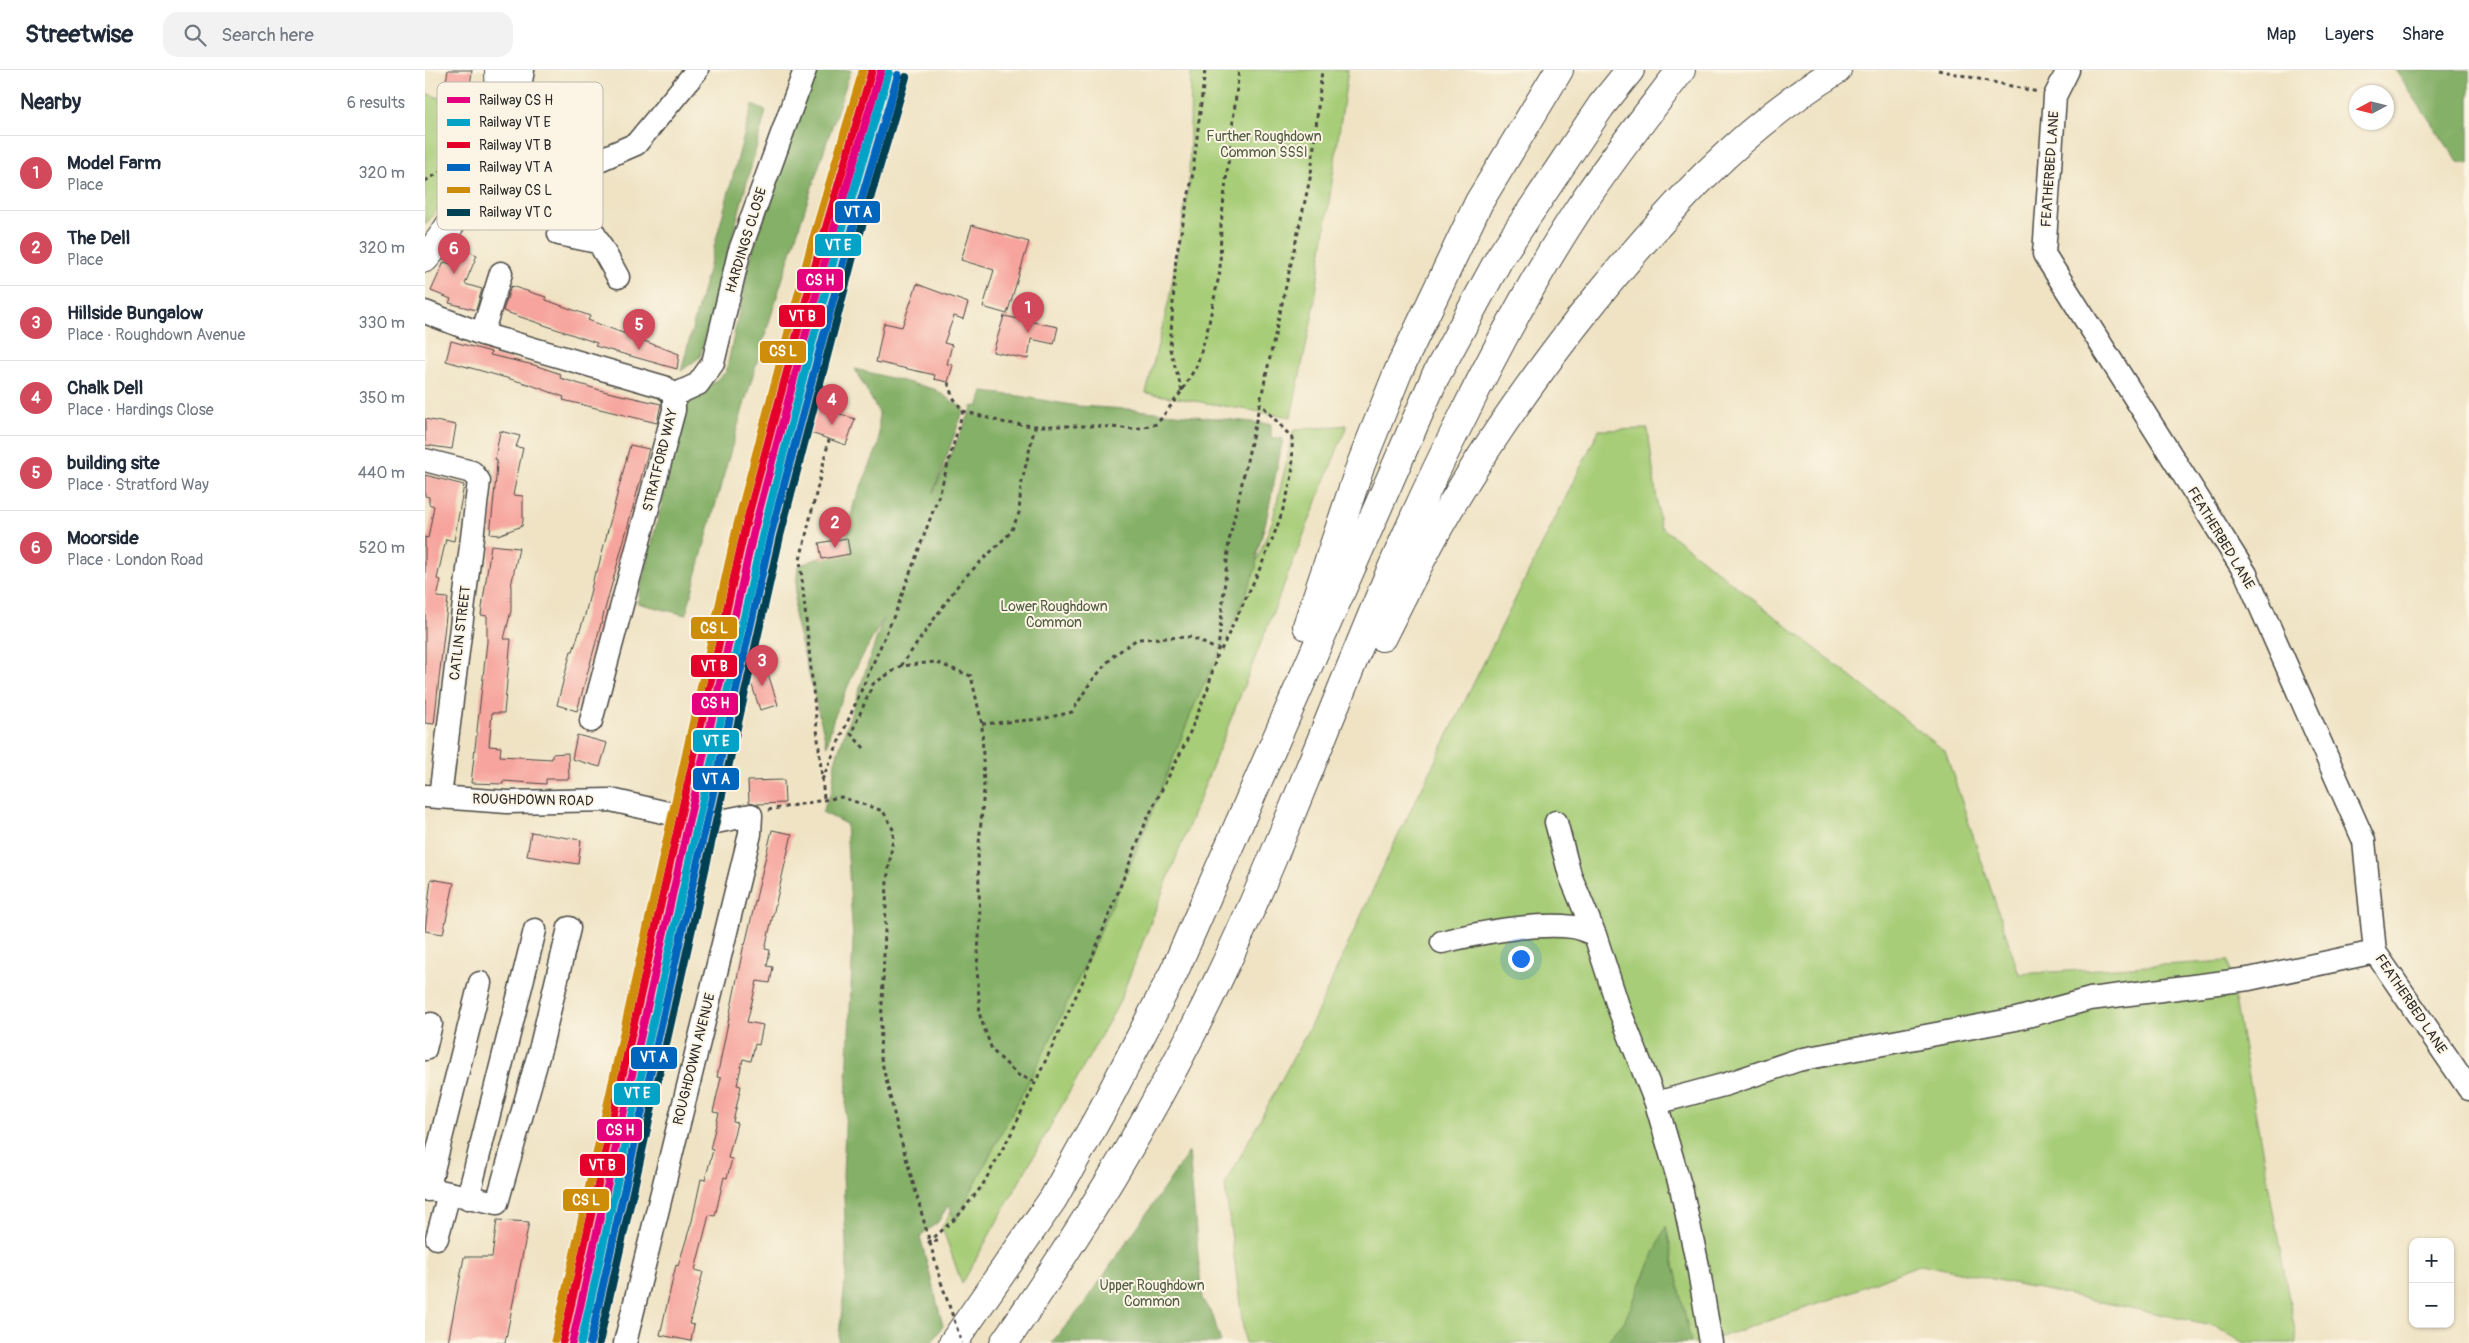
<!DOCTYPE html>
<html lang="en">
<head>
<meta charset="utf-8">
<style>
  body { margin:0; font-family:Pangolin,sans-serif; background:#f2f2f3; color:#1f2937 }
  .controls { position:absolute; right:15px; bottom:15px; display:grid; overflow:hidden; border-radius:10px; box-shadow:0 1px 4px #0004 }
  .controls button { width:45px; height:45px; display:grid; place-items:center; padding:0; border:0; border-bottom:1px solid #e0e1e3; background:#fff; color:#1f2937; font:25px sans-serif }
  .compass { position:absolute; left:1924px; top:15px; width:45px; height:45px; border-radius:50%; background:#fff; box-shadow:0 1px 4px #0004; rotate:263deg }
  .you { position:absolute; left:1095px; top:888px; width:18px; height:18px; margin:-12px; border:4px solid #fff; border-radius:50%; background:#1a73e8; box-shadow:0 0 0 8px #1a73e833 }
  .badge { display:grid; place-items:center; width:32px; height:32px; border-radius:50%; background:#d1495b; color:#fff; font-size:16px; font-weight:700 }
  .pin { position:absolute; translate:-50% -41px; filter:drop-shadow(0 1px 2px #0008) }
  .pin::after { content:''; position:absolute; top:26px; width:18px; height:15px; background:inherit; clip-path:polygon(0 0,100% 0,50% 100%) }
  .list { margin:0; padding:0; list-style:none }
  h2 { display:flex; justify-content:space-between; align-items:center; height:65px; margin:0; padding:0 20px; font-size:21px }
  h2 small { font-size:16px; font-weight:400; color:#747a83 }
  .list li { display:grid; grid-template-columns:32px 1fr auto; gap:15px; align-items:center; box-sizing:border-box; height:75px; padding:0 20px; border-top:1px solid #e0e1e3 }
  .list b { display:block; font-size:19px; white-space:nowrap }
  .list p { margin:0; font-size:16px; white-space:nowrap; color:#747a83 }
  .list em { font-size:16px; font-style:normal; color:#747a83 }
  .icon { flex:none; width:28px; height:28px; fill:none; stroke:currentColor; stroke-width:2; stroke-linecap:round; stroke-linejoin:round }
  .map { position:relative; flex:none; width:2044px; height:1273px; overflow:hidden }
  header { display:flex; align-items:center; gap:30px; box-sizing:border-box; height:70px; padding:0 25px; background:#fff; border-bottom:1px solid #e0e1e3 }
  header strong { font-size:24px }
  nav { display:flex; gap:28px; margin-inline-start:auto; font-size:18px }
  .search { width:350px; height:45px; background:#f2f2f3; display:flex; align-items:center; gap:12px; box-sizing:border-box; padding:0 18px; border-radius:15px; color:#747a83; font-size:19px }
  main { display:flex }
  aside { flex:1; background:#fff }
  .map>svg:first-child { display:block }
  .green { fill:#a7cd78; stroke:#697c52 }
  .forest { fill:#85b068; stroke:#586e4a }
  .building { fill:#f6a49d }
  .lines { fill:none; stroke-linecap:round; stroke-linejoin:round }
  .minor-casing { stroke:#484742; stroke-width:25 }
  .major-casing { stroke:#484742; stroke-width:30 }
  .highway-casing { stroke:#484742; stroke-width:30 }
  .path { stroke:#484742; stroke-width:3; stroke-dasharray:4 4; stroke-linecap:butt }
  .minor { stroke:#fff; stroke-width:22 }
  .major { stroke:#fff; stroke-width:28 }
  .highway { stroke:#fff; stroke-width:28 }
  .path-bridge { stroke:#484742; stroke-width:3; stroke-dasharray:4 4; stroke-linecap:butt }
  .rail-1-casing { stroke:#fcf5e5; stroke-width:11 }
  .rail-2-casing { stroke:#fcf5e5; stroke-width:11 }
  .rail-3-casing { stroke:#fcf5e5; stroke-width:11 }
  .rail-4-casing { stroke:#fcf5e5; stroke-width:11 }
  .rail-5-casing { stroke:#fcf5e5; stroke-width:11 }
  .rail-6-casing { stroke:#fcf5e5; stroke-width:11 }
  .rail-1 { stroke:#e5007d; stroke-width:8 }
  .rail-2 { stroke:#02a3c6; stroke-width:8 }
  .rail-3 { stroke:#e4002b; stroke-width:8 }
  .rail-4 { stroke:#0065bd; stroke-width:8 }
  .rail-5 { stroke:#ce8d09; stroke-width:8 }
  .rail-6 { stroke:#004153; stroke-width:8 }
  .labels { text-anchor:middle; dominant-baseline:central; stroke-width:4; stroke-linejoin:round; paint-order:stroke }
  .park-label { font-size:14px; fill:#505c42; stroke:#fcf5e5 }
  .street-label { font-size:14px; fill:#2b2b2b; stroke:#fcf5e5 }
  .key { fill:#fcf5e5; stroke:#bdb8ad; stroke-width:1 }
  .key-label { font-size:14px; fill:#2b2b2b }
  .line-badge { stroke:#fcf5e5; stroke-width:2 }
  .badge-label { font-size:14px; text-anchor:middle; font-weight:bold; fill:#fff }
</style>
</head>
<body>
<header>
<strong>Streetwise</strong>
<div class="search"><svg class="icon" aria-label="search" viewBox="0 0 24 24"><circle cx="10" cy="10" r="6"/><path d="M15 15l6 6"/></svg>Search here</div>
<nav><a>Map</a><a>Layers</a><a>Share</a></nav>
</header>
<main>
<aside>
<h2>Nearby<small>6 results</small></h2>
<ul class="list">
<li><span class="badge">1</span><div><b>Model Farm</b><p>Place</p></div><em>320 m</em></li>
<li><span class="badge">2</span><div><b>The Dell</b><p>Place</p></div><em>320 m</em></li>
<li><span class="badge">3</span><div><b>Hillside Bungalow</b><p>Place · Roughdown Avenue</p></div><em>330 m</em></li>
<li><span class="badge">4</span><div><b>Chalk Dell</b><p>Place · Hardings Close</p></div><em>350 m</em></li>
<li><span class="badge">5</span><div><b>building site</b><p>Place · Stratford Way</p></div><em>440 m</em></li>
<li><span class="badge">6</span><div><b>Moorside</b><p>Place · London Road</p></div><em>520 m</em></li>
</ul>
</aside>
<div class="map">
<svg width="2044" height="1273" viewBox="0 0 2044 1273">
  <rect width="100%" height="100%" fill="#fcf5e5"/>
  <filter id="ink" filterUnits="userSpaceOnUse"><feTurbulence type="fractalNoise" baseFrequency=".02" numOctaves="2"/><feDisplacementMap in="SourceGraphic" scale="10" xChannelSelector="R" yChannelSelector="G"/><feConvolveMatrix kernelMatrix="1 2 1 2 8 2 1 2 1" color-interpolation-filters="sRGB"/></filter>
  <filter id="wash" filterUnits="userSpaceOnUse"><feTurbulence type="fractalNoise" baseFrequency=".0096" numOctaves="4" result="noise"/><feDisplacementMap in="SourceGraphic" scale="20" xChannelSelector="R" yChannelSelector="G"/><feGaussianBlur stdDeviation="1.12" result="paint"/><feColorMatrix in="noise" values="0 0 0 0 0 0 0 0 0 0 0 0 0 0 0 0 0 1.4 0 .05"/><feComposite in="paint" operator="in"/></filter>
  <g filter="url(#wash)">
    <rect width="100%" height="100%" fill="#efe3c4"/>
    <path class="green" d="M766,0H923L888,243L866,347L721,323L744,230L764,112Z
      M0,23L58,42C43,84 30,120 0,155Z
      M922,355L693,935L537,1214L517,1157L621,978L717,744L815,534L848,449L869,360Z
      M1223,359L1235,456L1520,681L1594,904L1803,891L1872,1273H1819L1791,1256L1496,1194L1407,1229L1278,1273H820L800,1115L890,947L966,780L1174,360Z"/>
    <path class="forest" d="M385,0H426C365,180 308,361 261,545L212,533L261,336L301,302L326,187Z
      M1970,0H2044V94L2033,92Z
      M327,35L341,41L275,287L256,301Z
      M430,299L509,319L539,339L508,423L548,336L553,337L558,322L594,326L652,336L702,339L846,354V367L858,369L841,451L832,483L831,498L814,541L769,636L711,782L665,884L622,976L530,1152L524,1134L513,1152L495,1166L518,1256L506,1273H413L422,1196L418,1105L428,871L421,754L397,742L407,720L410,691L458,549L431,598L408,650L402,676L369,545L373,496L419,478L429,433L454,374V343Z
      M764,1082L777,1229L788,1246L796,1273H626L657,1237Z
      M1241,1156L1266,1273H1180L1199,1252Z"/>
    <g id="blocks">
      <path class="building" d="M23,0H47L44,24L20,17Z
        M547,155L604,172L582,244L558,237L569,200L536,190Z
        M33,177L52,185L40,214L57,219L51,240L24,233L26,229L6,221L19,192L26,194Z
        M492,214L543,233L538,249L529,246L519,273L527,275L522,294L528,295L523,312L509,309L510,305L451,292L459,253L477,257Z
        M86,216L121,227V230L165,246L163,250L254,284L252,299L170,276L172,273L78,241Z
        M579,246L633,257L629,274L606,269L603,289L568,282Z
        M26,271L66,282L65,285L109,295L136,304L135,308L178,321L236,334L232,353L138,330L139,327L103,314L21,291Z
        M393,336L430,349L421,375L383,362Z
        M0,349L31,355L27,379L0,375Z
        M75,361L95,366L91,377L98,378L88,425L98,426V450L97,456L73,465L65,464L71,408L72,390L70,389Z
        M205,375L224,379L152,641L132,635L146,581H148L160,545L170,502H172Z
        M0,405L39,415L29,471L21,469L12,509L16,510L12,527L23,528L9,654L0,653V467L3,468L9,436L4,434V427L0,426Z
        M422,468L425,484L397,489L394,473Z
        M66,475L94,478L86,516V541L79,569H86L79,643H67L64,676L76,677L75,686L127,689V684L143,683L144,709H121V714L78,711V714L46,713L62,572V546L56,545Z
        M339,591L353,635L335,640L321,597Z
        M152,665L182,673L175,697L147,689Z
        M359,710L360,733L333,734L324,732L323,711Z
        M347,760L367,764L340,879L345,880L342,896L348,897L345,913L332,911L322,952L338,955L334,975L330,974L326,991L318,989L312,1015L316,1016L308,1052L312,1053L303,1088L307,1089L302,1108L299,1107L290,1146L284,1145L270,1200L278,1202L264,1254L269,1255L266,1271L235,1265L251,1195L253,1196L267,1151L276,1109L280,1110L288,1080L285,1079L294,1043L288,1042L296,1008L292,1007L319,874L320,875Z
        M106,762L156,770L153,794L102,786Z
        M6,809L29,813L18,864L0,861Z
        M72,1150L104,1152L80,1273H23L39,1187H67Z"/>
    </g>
  </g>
  <g filter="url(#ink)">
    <use href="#blocks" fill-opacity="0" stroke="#484742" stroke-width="1"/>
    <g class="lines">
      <g class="minor-casing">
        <path id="minor" d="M1643,0L1630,26L1619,184L1821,504L1939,771L1950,882L2044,1019
          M64,74L146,96L163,95L157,142L193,207
          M84,78L98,0
          M163,95L211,74L272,0
          M134,164L172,172
          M0,242L57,264L239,317L249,325
          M57,264L76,203
          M249,325L273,314L288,293L314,183L380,0
          M0,390L47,402L54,411L15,727
          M166,651L249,340V325
          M0,726L82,732L186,730L286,753L326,745L325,764L200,1273
          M1131,752L1145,805L1170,865L1194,939L1231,1033
          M1017,872C1052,863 1113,852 1148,857C1156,858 1163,862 1170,865
          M0,979L6,954
          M0,1118L72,1133L116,976L144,858
          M3,1120L55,913
          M43,1128L110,860
          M12,1168L24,1124
          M1286,1273L1274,1201L1257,1122L1231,1033L1302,1014L1373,990L1591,949L1665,929L1824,909L1950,882"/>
      </g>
      <g class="major-casing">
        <path id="major" d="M0,188C35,150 66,81 73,31C75,21 74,10 74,0"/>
      </g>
      <g class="highway-casing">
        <path id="highway" d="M882,556L936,394L973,302L1054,132L1134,0
          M957,567C976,529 995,490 1016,453C1061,374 1115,298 1172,227C1243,140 1315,59 1412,0
          M528,1273L628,1129L678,1039L749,902L1010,307L1075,187L1176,36L1205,0
          M579,1273C659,1158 733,1037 793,910C881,727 943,531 1036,350C1071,279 1109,207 1153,140C1184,92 1221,46 1256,0"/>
      </g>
      <path class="path" d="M1513,0L1613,22
        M0,111L20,99L31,100
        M757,321L745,279L751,187L767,109L780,0
        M538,341L581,353L610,356H673L710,359L732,354L757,321L772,295L782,262L795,201L796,154L814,0
        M796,580C822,524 852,471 866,410C869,397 867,381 867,368L835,333
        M476,596L536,511L586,462L594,443L596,416L610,356
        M557,654L617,649L647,642L665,613L688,586L712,569L766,567L793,580
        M439,678L426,664L448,614L476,596L510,592L546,606L557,654L559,720L553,784L555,852L552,898L555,946L567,980L593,1005L609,1011
        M397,710L471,541L515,422L538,341L527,326L523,312
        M399,728L375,490L404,370
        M343,740L416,727L458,741L469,761L462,811L455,984L472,1056L516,1212
        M513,1171L504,1172L533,1146L557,1116L587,1062L657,913L722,749L761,672L783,618L793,580L804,471L886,104L897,0"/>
      <use href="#minor" class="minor"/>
      <use href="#major" class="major"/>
      <use href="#highway" class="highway"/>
      <path class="path-bridge" d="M516,1212L537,1273"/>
      <g class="rail-1-casing">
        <path id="rail-1" d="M147,1273L329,460L404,176L456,0"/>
      </g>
      <g class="rail-2-casing">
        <path id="rail-2" d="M156,1273L338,462L412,178L464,2"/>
      </g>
      <g class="rail-3-casing">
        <path id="rail-3" d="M138,1271L320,458L396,174L447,0"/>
      </g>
      <g class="rail-4-casing">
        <path id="rail-4" d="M165,1273L346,464L421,181L473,5"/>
      </g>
      <g class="rail-5-casing">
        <path id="rail-5" d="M130,1269L312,456L387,172L438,0"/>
      </g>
      <g class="rail-6-casing">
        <path id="rail-6" d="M174,1273L355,466L429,183L481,7"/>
      </g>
      <use href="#rail-1" class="rail-1"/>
      <use href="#rail-2" class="rail-2"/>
      <use href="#rail-3" class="rail-3"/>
      <use href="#rail-4" class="rail-4"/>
      <use href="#rail-5" class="rail-5"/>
      <use href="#rail-6" class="rail-6"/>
    </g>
  </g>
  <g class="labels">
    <g class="park-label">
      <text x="839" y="66">Further Roughdown<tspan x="839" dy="16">Common SSSI</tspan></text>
      <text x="629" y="536">Lower Roughdown<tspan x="629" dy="16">Common</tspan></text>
      <text x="727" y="1215">Upper Roughdown<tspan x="727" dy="16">Common</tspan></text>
    </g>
    <g class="street-label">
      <text transform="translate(1625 99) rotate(-86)">FEATHERBED LANE</text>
      <text transform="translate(321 170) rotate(-73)">HARDINGS CLOSE</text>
      <text transform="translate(235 390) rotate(-76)">STRATFORD WAY</text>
      <text transform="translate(1796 468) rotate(59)">FEATHERBED LANE</text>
      <text transform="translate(35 563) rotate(-83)">CATLIN STREET</text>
      <text transform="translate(108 730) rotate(1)">ROUGHDOWN ROAD</text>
      <text transform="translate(1986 934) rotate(56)">FEATHERBED LANE</text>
      <text transform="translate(269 989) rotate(-76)">ROUGHDOWN AVENUE</text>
    </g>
  </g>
  <rect x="12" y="12" width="166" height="148" rx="8" class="key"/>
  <rect x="22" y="27" width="23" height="6" fill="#e5007d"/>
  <rect x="22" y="49" width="23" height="7" fill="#02a3c6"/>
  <rect x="22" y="72" width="23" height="6" fill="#e4002b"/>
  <rect x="22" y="94" width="23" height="7" fill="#0065bd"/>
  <rect x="22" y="117" width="23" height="6" fill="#ce8d09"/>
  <rect x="22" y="139" width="23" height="7" fill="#004153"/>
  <g class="key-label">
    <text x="54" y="35">Railway CS H</text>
    <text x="54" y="57">Railway VT E</text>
    <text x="54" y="80">Railway VT B</text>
    <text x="54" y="102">Railway VT A</text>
    <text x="54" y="125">Railway CS L</text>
    <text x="54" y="147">Railway VT C</text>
  </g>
  <g class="line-badge">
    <rect x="409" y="130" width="47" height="24" rx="5" fill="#0065bd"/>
    <rect x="389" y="163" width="48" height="24" rx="5" fill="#02a3c6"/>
    <rect x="371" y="198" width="48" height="24" rx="5" fill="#e5007d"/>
    <rect x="353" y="234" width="48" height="24" rx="5" fill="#e4002b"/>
    <rect x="334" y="270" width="48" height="24" rx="5" fill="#ce8d09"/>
    <rect x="265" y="546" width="48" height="24" rx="5" fill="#ce8d09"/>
    <rect x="265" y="584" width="48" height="24" rx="5" fill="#e4002b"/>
    <rect x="266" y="622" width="48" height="24" rx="5" fill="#e5007d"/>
    <rect x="267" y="659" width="48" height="24" rx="5" fill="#02a3c6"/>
    <rect x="267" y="697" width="48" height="24" rx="5" fill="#0065bd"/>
    <rect x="205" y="976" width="48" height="24" rx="5" fill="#0065bd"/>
    <rect x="188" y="1012" width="48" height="24" rx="5" fill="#02a3c6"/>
    <rect x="171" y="1048" width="47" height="24" rx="5" fill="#e5007d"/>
    <rect x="154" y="1083" width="47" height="24" rx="5" fill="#e4002b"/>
    <rect x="137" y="1118" width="48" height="24" rx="5" fill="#ce8d09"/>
  </g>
  <g class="badge-label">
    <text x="433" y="147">VT A</text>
    <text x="413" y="180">VT E</text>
    <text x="395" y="215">CS H</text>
    <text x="377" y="251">VT B</text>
    <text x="358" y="286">CS L</text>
    <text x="289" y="563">CS L</text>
    <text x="289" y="601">VT B</text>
    <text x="290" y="638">CS H</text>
    <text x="291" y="676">VT E</text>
    <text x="291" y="714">VT A</text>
    <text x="229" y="992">VT A</text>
    <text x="212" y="1028">VT E</text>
    <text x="195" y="1065">CS H</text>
    <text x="177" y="1100">VT B</text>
    <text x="161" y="1135">CS L</text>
  </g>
</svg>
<div class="controls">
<button>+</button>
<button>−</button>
</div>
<svg class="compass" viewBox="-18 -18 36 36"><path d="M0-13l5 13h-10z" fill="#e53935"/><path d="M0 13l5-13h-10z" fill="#747a83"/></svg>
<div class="you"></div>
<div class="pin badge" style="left:603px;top:263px">1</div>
<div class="pin badge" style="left:410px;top:478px">2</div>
<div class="pin badge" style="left:337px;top:616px">3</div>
<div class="pin badge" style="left:407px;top:355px">4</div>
<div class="pin badge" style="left:214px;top:280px">5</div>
<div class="pin badge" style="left:29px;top:204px">6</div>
</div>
</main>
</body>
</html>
